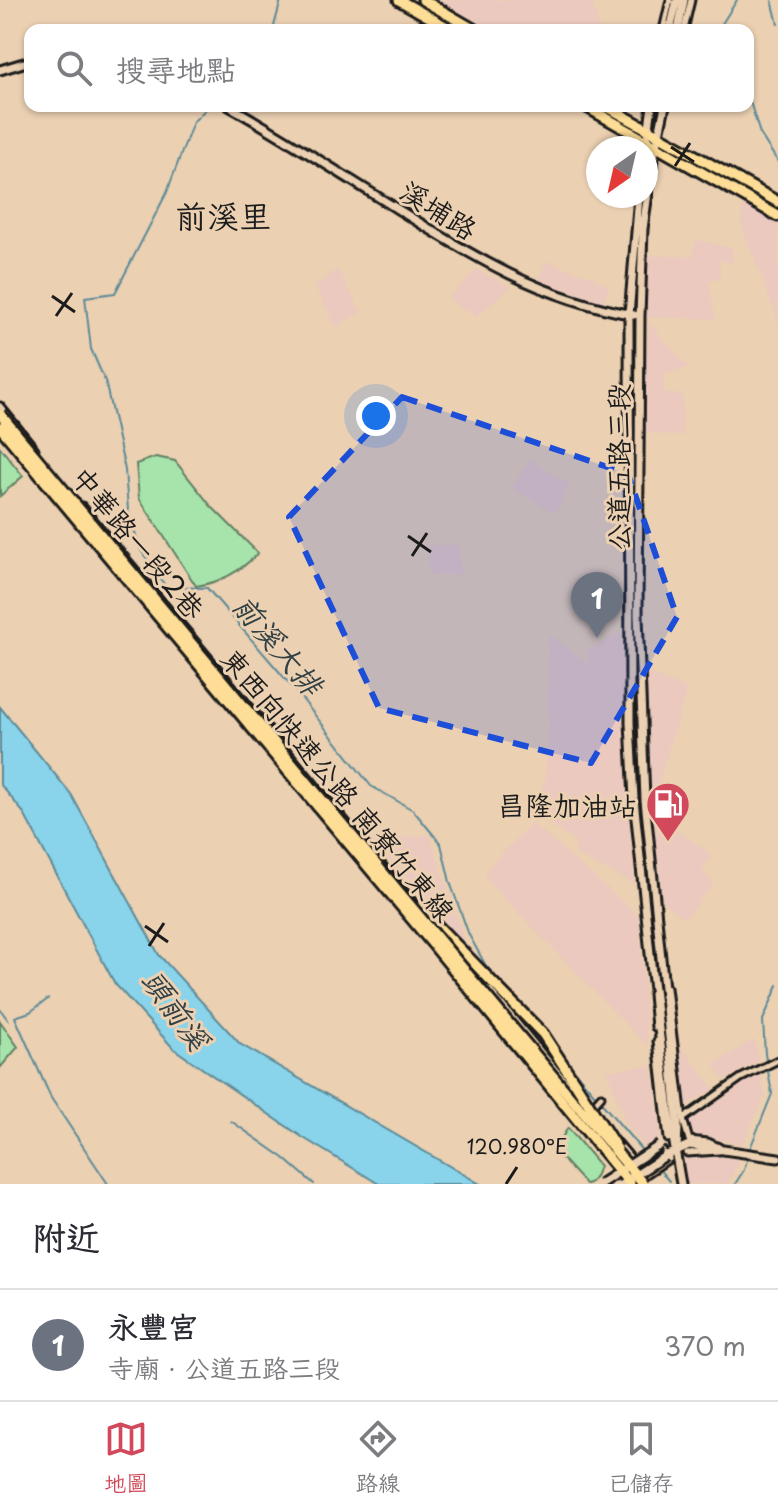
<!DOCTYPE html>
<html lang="zh-TW">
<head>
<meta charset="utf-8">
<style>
  body { margin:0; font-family:"Playpen Sans","LXGW WenKai TC",sans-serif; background:#f7f7f7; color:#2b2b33 }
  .compass { position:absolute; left:586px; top:136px; width:72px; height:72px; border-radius:50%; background:#fff; box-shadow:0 2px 6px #0004; rotate:214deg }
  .you { position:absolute; left:376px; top:416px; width:28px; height:28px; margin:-20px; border:6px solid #fff; border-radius:50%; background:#1a73e8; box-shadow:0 0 0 12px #1a73e833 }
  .badge { display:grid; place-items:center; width:52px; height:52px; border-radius:50%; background:#d1495b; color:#fff; font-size:26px; font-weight:700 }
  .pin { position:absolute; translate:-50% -66px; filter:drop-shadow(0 2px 4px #0008) }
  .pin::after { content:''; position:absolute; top:42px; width:28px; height:24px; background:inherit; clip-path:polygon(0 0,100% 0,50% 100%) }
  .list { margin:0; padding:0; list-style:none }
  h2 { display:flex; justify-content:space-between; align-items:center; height:104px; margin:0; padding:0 32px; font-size:34px }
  h2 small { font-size:26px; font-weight:400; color:#7c7c81 }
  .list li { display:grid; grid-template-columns:52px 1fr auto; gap:24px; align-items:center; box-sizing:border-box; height:112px; padding:0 32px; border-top:2px solid #e1e1e2 }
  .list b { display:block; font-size:30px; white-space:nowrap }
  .list p { margin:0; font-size:26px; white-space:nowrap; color:#7c7c81 }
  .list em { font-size:26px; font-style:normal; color:#7c7c81 }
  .icon { flex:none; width:44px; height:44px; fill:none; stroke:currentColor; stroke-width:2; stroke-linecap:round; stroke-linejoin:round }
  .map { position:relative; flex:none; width:778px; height:1184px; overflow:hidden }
  .search { position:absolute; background:#fff; box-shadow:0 2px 6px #0004; left:24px; right:24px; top:24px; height:88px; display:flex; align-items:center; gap:20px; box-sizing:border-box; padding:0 28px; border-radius:16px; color:#7c7c81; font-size:30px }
  .sheet { height:216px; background:#fff }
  nav { display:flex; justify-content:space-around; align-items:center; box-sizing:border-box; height:112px; border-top:2px solid #e1e1e2; background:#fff; font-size:22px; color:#7c7c81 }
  nav a { display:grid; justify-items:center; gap:4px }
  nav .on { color:#d1495b }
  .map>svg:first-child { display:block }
  .built { fill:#ebc9be }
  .green { fill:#a7e4ab; stroke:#628064; stroke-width:2 }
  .water { fill:#89d4ea; stroke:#5d8a98; stroke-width:2 }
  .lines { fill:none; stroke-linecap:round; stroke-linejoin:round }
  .stream { stroke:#5d8a98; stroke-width:2 }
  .minor-tunnel { stroke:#c2ac94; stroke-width:5; stroke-dasharray:5 2.5; stroke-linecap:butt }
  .minor-casing { stroke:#1c1c1c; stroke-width:11 }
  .tertiary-casing { stroke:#1c1c1c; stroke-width:13 }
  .primary-casing { stroke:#1c1c1c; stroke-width:15 }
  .trunk-casing { stroke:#1c1c1c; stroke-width:15 }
  .minor { stroke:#ebd0b2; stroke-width:5 }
  .tertiary { stroke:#ebd0b2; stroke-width:7 }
  .primary { stroke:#fedd96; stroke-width:9 }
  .trunk { stroke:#fedd96; stroke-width:9 }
  .tertiary-bridge-casing { stroke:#1c1c1c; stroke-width:13; stroke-linecap:butt }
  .trunk-bridge-casing { stroke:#1c1c1c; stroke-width:15; stroke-linecap:butt }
  .tertiary-bridge { stroke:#ebd0b2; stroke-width:7 }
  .trunk-bridge { stroke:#fedd96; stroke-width:9 }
  .marked { fill:#1d4ed8; fill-opacity:0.2; stroke:#1d4ed8; stroke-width:6; stroke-dasharray:16 10; stroke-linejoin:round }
  .ticks { fill:none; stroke:#1c1c1c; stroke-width:3 }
  .labels { text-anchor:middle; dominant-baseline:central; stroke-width:6; stroke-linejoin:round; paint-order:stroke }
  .street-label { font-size:28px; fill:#1c1c1c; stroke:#ebd0b2 }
  .poi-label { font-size:28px; fill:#1c1c1c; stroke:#ebd0b2; text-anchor:end }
  .water-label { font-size:30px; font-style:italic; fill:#324145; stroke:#ebd0b2 }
  .quarter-label { font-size:32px; fill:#1c1c1c; stroke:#ebd0b2 }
  .ticks-label { font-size:20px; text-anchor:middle; fill:#1c1c1c; stroke:#ebd0b2; stroke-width:6; stroke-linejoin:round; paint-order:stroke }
</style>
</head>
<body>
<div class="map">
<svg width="778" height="1184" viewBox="0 0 778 1184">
  <rect width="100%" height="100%" fill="#ebd0b2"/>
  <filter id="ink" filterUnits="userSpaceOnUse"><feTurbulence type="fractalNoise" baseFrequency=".0125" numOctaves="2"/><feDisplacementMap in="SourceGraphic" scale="16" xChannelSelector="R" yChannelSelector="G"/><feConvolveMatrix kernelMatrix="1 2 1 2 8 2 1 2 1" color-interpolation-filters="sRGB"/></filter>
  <g filter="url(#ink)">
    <path class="built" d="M433,0H591L599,30H486Z
      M743,203L778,223V321L741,224Z
      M696,240L732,248V262L719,261L720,280H709L715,319L644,317L646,255L692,257Z
      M545,261L593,277L609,287L604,303L538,281Z
      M338,269L361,312L336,327L315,286Z
      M476,269L511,287L476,317L448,299Z
      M648,322L689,368L663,375L665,393L683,395L682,436L643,432Z
      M530,460L569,485L556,513L512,488Z
      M458,544L461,574L429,575L428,546Z
      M621,633L634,883L575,855L577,844L535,812L545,779L549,729L548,634L590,665L587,651Z
      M642,671L687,689L652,803Z
      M651,813L712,855L702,871L714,883L685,919L659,899Z
      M532,823L639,916L648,1047L487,880L486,870Z
      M430,835L466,946L372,840Z
      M754,1039L759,1061L723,1080L714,1064Z
      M679,1044L714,1089L685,1106Z
      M652,1065L661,1137L644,1146L627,1126L607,1071Z
      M760,1073L765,1096L742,1144L694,1135L686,1119Z
      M714,1156L741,1159L727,1184H685L683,1162L686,1158Z"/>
    <path class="green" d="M0,447L23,476L0,496Z
      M156,457L175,461L211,506L258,553C241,571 219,583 196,586L139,498L136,464Z
      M0,1021L18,1047L0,1068Z
      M568,1128L600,1166C595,1173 595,1184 585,1184L554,1150Z"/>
    <path class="water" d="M0,707L71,794L159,955L240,1044L480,1184H379L302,1137L174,1049L115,984L23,812L0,784Z"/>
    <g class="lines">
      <path class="stream" d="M772,0L778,24
        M273,30L281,0
        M718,30L737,0
        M748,95L760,134L778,162
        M208,107L193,122L167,192L115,293L85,297L91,349L105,381L125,470L128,510L140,549L166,587L207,588L295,690L371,786L413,810L441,844L450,882L469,935L485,964L505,989
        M48,999L30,1012L15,1017L51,1098L108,1184
        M0,1009L8,1020
        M566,1061L645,1154
        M231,1121L284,1158L314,1184
        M749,1151L772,1094L765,1054L763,1020L778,985
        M657,1167L669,1181
        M735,1184L744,1170L748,1157"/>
      <path class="minor-tunnel" d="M663,1151L689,1140"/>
      <g class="minor-casing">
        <path id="minor" d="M663,30L670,0
          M684,30L691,0
          M0,406L35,449
          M82,506L419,909
          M482,986L490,990L580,1099
          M667,988L683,1119L689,1140L708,1142L719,1147
          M652,994L655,1027
          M657,1041L668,1139
          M593,1105L601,1096
          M683,1119L741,1078L778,1060
          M618,1143L645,1175L669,1159
          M687,1153L719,1151
          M638,1167L663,1151"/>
      </g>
      <g class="tertiary-casing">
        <path id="tertiary" d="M670,30L677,0
          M678,30L684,0
          M0,70L30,61
          M229,106C284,137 338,172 391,205C471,255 538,298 634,315
          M665,106L651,171L643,229L640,316L638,615L645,800L678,1126L677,1148
          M646,148L652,106
          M639,196L629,315L630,723L634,799L652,973L671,1126L681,1184
          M665,1156L689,1145L778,1158"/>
      </g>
      <g class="primary-casing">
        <path id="primary" d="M399,0L452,30
          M423,0L475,30
          M585,106L778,216
          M606,106L778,202"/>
      </g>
      <g class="trunk-casing">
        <path id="trunk" d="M419,907L543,1034L575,1083"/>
      </g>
      <use href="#minor" class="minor"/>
      <use href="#tertiary" class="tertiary"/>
      <use href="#primary" class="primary"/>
      <use href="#trunk" class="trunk"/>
      <g class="tertiary-bridge-casing">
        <path id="tertiary-bridge" d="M600,1184L660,1145
          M622,1184L665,1156"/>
      </g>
      <g class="trunk-bridge-casing">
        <path id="trunk-bridge" d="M0,414L643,1184
          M0,427L437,949L630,1184
          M575,1083L617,1149"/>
      </g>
      <use href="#tertiary-bridge" class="tertiary-bridge"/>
      <use href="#trunk-bridge" class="trunk-bridge"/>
    </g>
  </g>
  <path class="marked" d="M402,397L628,474L677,617L591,763L379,708L289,517Z"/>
  <path class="ticks" d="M671,147L694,162M675,166L690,143M52,296L75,312M56,316L72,293M408,536L431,552M412,556L427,533M145,926L168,942M149,946L164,923M506,1184L517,1167"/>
  <defs>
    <g id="fuel-pin" transform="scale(2.3)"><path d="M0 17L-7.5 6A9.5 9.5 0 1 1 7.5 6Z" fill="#d1495b" stroke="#ebd0b2"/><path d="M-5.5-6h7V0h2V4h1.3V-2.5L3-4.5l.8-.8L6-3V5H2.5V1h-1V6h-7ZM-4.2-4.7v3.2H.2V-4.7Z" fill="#fff"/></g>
  </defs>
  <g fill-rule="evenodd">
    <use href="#fuel-pin" x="668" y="804"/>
  </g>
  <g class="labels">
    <g class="street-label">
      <text transform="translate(439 209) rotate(32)">溪埔路</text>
      <text transform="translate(617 467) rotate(-90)">公道五路三段</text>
      <text transform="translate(139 542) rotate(50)">中華路一段2巷</text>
      <text transform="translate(339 784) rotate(50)">東西向快速公路 南寮竹東線</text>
    </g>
    <g class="poi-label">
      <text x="637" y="804">昌隆加油站</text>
    </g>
    <g class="water-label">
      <text transform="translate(279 644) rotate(50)">前溪大排</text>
      <text transform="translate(177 1009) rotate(54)">頭前溪</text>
    </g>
    <g class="quarter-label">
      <text x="223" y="215">前溪里</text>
    </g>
  </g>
  <g class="ticks-label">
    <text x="517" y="1154">120.980°E</text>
  </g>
</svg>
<svg class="compass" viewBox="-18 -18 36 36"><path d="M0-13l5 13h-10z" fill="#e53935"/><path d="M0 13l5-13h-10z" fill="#7c7c81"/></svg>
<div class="you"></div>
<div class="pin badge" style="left:597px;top:638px;background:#6b7280">1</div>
<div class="search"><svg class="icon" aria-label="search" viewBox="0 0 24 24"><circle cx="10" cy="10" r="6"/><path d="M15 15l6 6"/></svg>搜尋地點</div>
</div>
<section class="sheet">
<h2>附近<small></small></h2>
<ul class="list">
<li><span class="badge" style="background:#6b7280">1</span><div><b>永豐宮</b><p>寺廟 · 公道五路三段</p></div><em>370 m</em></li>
</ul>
</section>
<nav>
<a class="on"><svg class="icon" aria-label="map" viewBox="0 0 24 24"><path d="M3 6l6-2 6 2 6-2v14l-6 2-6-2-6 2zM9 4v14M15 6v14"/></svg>地圖</a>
<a><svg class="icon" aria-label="directions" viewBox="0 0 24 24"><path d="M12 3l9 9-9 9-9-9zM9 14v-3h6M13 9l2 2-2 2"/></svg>路線</a>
<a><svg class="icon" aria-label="saved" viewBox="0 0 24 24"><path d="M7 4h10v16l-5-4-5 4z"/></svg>已儲存</a>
</nav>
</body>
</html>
